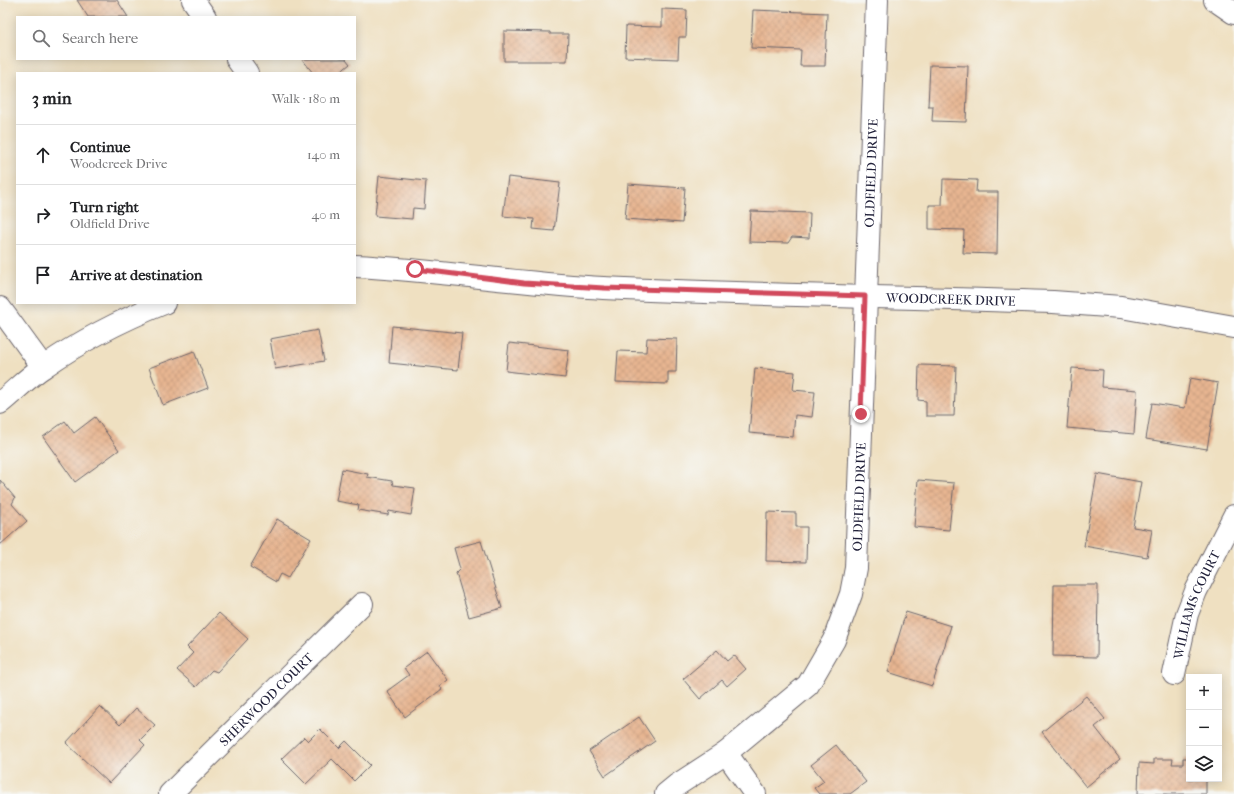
<!DOCTYPE html>
<html lang="en">
<head>
<meta charset="utf-8">
<style>
  body { margin:0; font-family:"IM FELL French Canon",serif; background:#f6f6f6; color:#202124 }
  .controls { position:absolute; right:12px; bottom:12px; display:grid; overflow:hidden; border-radius:0px; box-shadow:0 2px 10px #0003 }
  .controls button { width:36px; height:36px; display:grid; place-items:center; padding:0; border:0; border-bottom:1px solid #e0e0e0; background:#fff; color:#202124; font:20px sans-serif }
  .stop { position:absolute; width:12px; height:12px; margin:-9px; border:3px solid #d1495b; border-radius:50%; background:#fff }
  .stop.end { background:#d1495b; border-color:#fff; box-shadow:0 1px 4px #0008 }
  .list { margin:0; padding:0; list-style:none }
  h2 { display:flex; justify-content:space-between; align-items:center; height:52px; margin:0; padding:0 16px; font-size:17px }
  h2 small { font-size:13px; font-weight:400; color:#757577 }
  .list li { display:grid; grid-template-columns:26px 1fr auto; gap:12px; align-items:center; box-sizing:border-box; height:60px; padding:0 16px; border-top:1px solid #e0e0e0 }
  .list b { display:block; font-size:15px; white-space:nowrap }
  .list p { margin:0; font-size:13px; white-space:nowrap; color:#757577 }
  .list em { font-size:13px; font-style:normal; color:#757577 }
  .icon { flex:none; width:22px; height:22px; fill:none; stroke:currentColor; stroke-width:2; stroke-linecap:round; stroke-linejoin:round }
  .map { position:relative; flex:none; width:1234px; height:794px; overflow:hidden }
  .search { position:absolute; background:#fff; box-shadow:0 2px 10px #0003; left:16px; top:16px; width:340px; height:44px; display:flex; align-items:center; gap:10px; box-sizing:border-box; padding:0 14px; border-radius:0px; color:#757577; font-size:15px }
  .panel { position:absolute; background:#fff; box-shadow:0 2px 10px #0003; left:16px; top:72px; width:340px; height:232px; border-radius:0px }
  .map>svg:first-child { display:block }
  .building { fill:url(#building-cross-hatch) }
  .lines { fill:none; stroke-linecap:round; stroke-linejoin:round }
  .minor-casing { stroke:#6a646a; stroke-width:24 }
  .minor { stroke:#fff; stroke-width:22 }
  .route { stroke:#d1495b; stroke-width:5 }
  .labels { text-anchor:middle; dominant-baseline:central; stroke-width:3; stroke-linejoin:round; paint-order:stroke }
  .street-label { font-size:13px; fill:#22223b; stroke:#f6f6f2 }
</style>
</head>
<body>
<div class="map">
<svg width="1234" height="794" viewBox="0 0 1234 794">
  <defs>
    <pattern id="building-cross-hatch" width="8" height="8" patternUnits="userSpaceOnUse"><rect width="8" height="8" fill="#e7b591"/><path d="M0 0l8 8M0 8l8-8" fill="none" stroke="#c69b7e"/></pattern>
  </defs>
  <rect width="100%" height="100%" fill="#f6f6f2"/>
  <filter id="ink" filterUnits="userSpaceOnUse"><feTurbulence type="fractalNoise" baseFrequency=".025" numOctaves="2"/><feDisplacementMap in="SourceGraphic" scale="8" xChannelSelector="R" yChannelSelector="G"/><feConvolveMatrix kernelMatrix="1 2 1 2 8 2 1 2 1" color-interpolation-filters="sRGB"/></filter>
  <filter id="wash" filterUnits="userSpaceOnUse"><feTurbulence type="fractalNoise" baseFrequency=".012" numOctaves="4" result="noise"/><feDisplacementMap in="SourceGraphic" scale="16" xChannelSelector="R" yChannelSelector="G"/><feGaussianBlur stdDeviation="0.9" result="paint"/><feColorMatrix in="noise" values="0 0 0 0 0 0 0 0 0 0 0 0 0 0 0 0 0 1.4 0 .05"/><feComposite in="paint" operator="in"/></filter>
  <g filter="url(#wash)">
    <rect width="100%" height="100%" fill="#efe0c1"/>
    <g id="blocks">
      <path class="building" d="M77,0H117L128,17H88Z
        M662,9L687,10L686,37H679L678,59L625,57L626,26L662,27Z
        M753,10L827,13L825,66H800L801,50L751,48Z
        M504,31L550,32V34H568L567,61H504Z
        M302,59H346L350,64L339,73H313Z
        M930,65L968,66L966,122L932,121L933,106H928Z
        M379,176L426,181L424,209L413,208L412,219L375,216Z
        M508,177L560,183L554,231L533,229L534,219L503,216Z
        M943,179L977,180L976,192H998L997,254L963,253L964,230L929,229V205H942Z
        M628,184L685,188L682,223L625,219Z
        M751,211L810,213L809,238L792,237L788,243L749,242Z
        M392,326L462,333L458,370L389,363Z
        M318,330L324,361L275,369L270,339Z
        M647,338L677,339L676,372H668V384L616,382L618,351L646,352Z
        M509,343L569,350L565,378L506,371Z
        M194,351L208,388L163,405L149,368Z
        M919,365L956,366L954,416H926V401L918,400Z
        M755,368L795,372L793,390L815,392L812,417L795,415L793,437L749,433Z
        M1072,368L1103,370L1102,387L1137,390L1134,434L1067,428Z
        M1190,378L1218,383L1207,449L1146,439L1152,403L1185,408Z
        M95,417L119,450L75,482L43,437L65,421L74,433Z
        M342,469L368,474L367,477L392,481L393,485L415,488L411,515L389,511L388,515L358,510L359,505L336,501Z
        M1097,474L1141,482L1133,527L1152,530L1147,557L1084,546Z
        M0,480L15,498L12,504L27,521L0,545Z
        M918,480L954,483L949,530L914,527Z
        M767,512L796,513V527H807L806,562L766,561Z
        M277,519L311,539L288,578L280,574L276,582L250,567Z
        M481,541L502,608L469,617L456,573L460,569L454,548Z
        M1054,585H1098L1097,657L1053,656Z
        M906,612L951,626L932,686L888,672Z
        M219,613L248,639L217,672L212,670L196,687L177,670L193,653L187,647Z
        M717,650L727,661L734,655L746,669L727,686L722,680L700,699L683,679Z
        M427,651L448,680L440,686L442,689L405,717L387,691L409,675L404,668Z
        M1086,696L1105,719L1095,727L1120,759L1086,787L1042,732Z
        M100,706L120,725L136,708L155,725L140,740L145,745L109,783L66,743Z
        M639,717L655,741L605,776L589,751Z
        M320,729L339,748L346,741L370,765L354,781L332,759L306,784L281,759L304,737L308,741Z
        M836,745L866,782L850,794H819L814,788L824,781L811,765Z
        M1183,758H1189V779H1206V794H1138L1139,763L1154,764V759H1173L1172,764H1183Z"/>
    </g>
  </g>
  <g filter="url(#ink)">
    <use href="#blocks" fill-opacity="0" stroke="#6a646a" stroke-width="1"/>
    <g class="lines">
      <g class="minor-casing">
        <g id="minor">
          <path d="M193,0L205,17"/>
          <path d="M1215,0L1234,13"/>
          <path d="M237,59L247,73"/>
          <path id="s1" d="M355,266C438,270 520,284 603,288C753,295 903,297 1053,302L1121,307L1234,327"/>
          <path d="M0,308L43,367"/>
          <path d="M0,403C15,391 29,376 45,366C82,340 122,320 164,303"/>
          <path id="s2" d="M1174,674L1187,614L1196,591L1234,516"/>
          <path d="M726,753L755,794"/>
          <path id="s3" d="M170,794L362,604"/>
          <path id="s4" d="M666,794L677,785L726,753L808,685L834,640L851,594L856,568L877,0"/>
        </g>
      </g>
      <use href="#minor" class="minor"/>
    </g>
  </g>
  <g class="lines" filter="url(#ink)">
    <path class="route" d="M415,269L524,283L604,288L865,296L861,414"/>
  </g>
  <g class="labels">
    <g class="street-label">
      <text stroke="none"><textPath href="#s4" startOffset="702">OLDFIELD DRIVE</textPath></text>
      <text stroke="none"><textPath href="#s1" startOffset="597">WOODCREEK DRIVE</textPath></text>
      <text stroke="none"><textPath href="#s4" startOffset="378">OLDFIELD DRIVE</textPath></text>
      <text stroke="none"><textPath href="#s2" startOffset="73">WILLIAMS COURT</textPath></text>
      <text stroke="none"><textPath href="#s3" startOffset="135">SHERWOOD COURT</textPath></text>
    </g>
  </g>
</svg>
<div class="controls">
<button>+</button>
<button>−</button>
<button><svg class="icon" aria-label="layers" viewBox="0 0 24 24"><path d="M12 4l9 5-9 5-9-5zM3 14l9 5 9-5"/></svg></button>
</div>
<div class="stop" style="left:415px;top:269px"></div>
<div class="stop end" style="left:861px;top:414px"></div>
<div class="search"><svg class="icon" aria-label="search" viewBox="0 0 24 24"><circle cx="10" cy="10" r="6"/><path d="M15 15l6 6"/></svg>Search here</div>
<section class="panel">
<h2>3 min<small>Walk · 180 m</small></h2>
<ul class="list">
<li><svg class="icon" aria-label="ahead" viewBox="0 0 24 24"><path d="M12 20V5M6 11l6-6 6 6"/></svg><div><b>Continue</b><p>Woodcreek Drive</p></div><em>140 m</em></li>
<li><svg class="icon" aria-label="right" viewBox="0 0 24 24"><path d="M7 20v-9h11M14 6l5 5-5 5"/></svg><div><b>Turn right</b><p>Oldfield Drive</p></div><em>40 m</em></li>
<li><svg class="icon" aria-label="arrive" viewBox="0 0 24 24"><path d="M6 21V4h12l-3 4 3 4H6"/></svg><div><b>Arrive at destination</b></div></li>
</ul>
</section>
</div>
</body>
</html>
